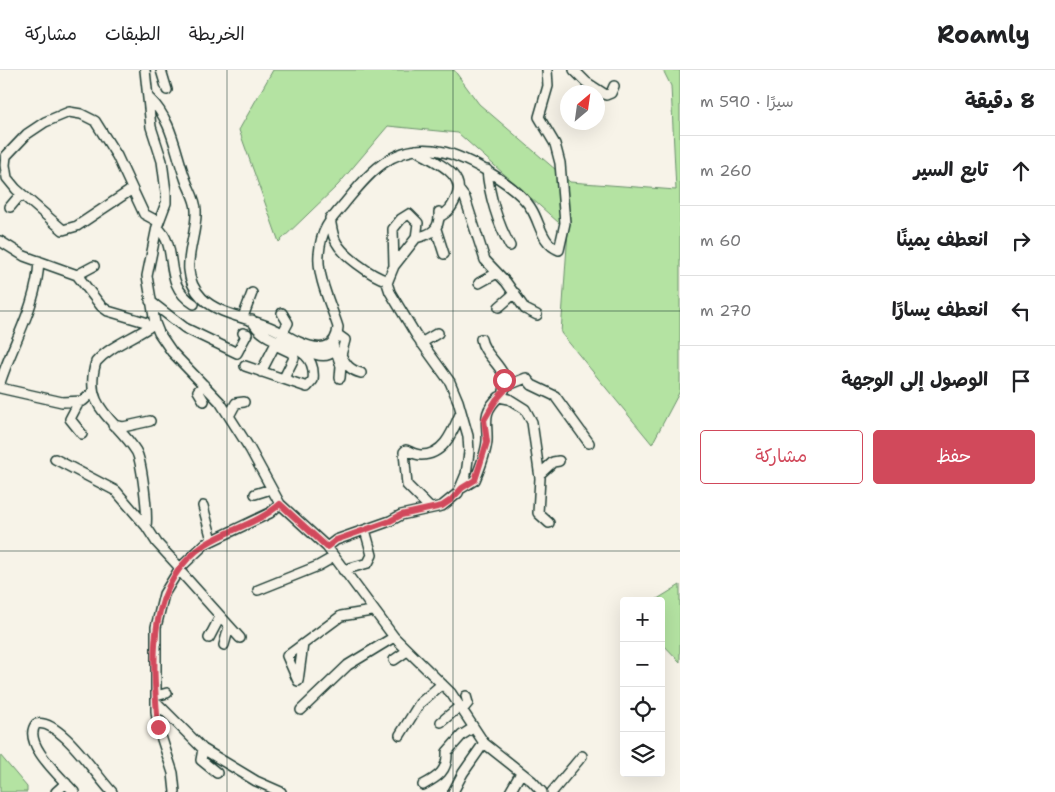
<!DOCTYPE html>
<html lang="ar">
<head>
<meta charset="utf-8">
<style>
  body { margin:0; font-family:"Shantell Sans","Playpen Sans Arabic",sans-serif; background:#f2f2f2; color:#202124; direction:rtl }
  .controls { position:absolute; right:15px; bottom:15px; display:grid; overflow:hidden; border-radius:5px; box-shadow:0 5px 20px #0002 }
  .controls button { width:45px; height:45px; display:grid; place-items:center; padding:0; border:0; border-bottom:1px solid #e0e0e0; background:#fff; color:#202124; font:25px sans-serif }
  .compass { position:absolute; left:560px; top:15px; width:45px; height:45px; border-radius:50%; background:#fff; box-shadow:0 5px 20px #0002; rotate:29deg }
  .stop { position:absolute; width:15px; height:15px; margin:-11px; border:4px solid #d1495b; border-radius:50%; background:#fff }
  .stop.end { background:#d1495b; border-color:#fff; box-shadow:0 1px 5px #0008 }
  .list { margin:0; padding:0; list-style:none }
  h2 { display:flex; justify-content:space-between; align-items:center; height:65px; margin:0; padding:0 20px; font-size:21px }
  h2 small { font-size:16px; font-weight:400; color:#757577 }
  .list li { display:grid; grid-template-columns:32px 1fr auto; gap:15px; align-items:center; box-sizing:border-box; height:70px; padding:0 20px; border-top:1px solid #e0e0e0 }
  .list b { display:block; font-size:19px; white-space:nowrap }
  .list em { font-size:16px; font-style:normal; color:#757577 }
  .actions { display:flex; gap:10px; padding:15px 20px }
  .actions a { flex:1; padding:11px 0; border:1px solid #d1495b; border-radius:5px; text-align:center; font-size:18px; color:#d1495b }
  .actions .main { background:#d1495b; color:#fff }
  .icon { flex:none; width:28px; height:28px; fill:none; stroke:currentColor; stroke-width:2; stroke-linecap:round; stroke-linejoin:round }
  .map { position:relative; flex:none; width:680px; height:722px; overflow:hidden; direction:ltr }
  header { display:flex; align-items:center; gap:30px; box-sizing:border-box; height:70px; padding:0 25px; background:#fff; border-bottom:1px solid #e0e0e0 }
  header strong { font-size:24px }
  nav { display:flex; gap:28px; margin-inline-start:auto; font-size:18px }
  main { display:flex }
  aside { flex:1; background:#fff }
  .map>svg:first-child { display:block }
  .green { fill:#b4e3a2; stroke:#6a906b }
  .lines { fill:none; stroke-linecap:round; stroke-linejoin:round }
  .minor-casing { stroke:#1f3d34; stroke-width:12 }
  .minor { stroke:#f7f3e8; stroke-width:9 }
  .route { stroke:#d1495b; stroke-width:6 }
  .grid { fill:none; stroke:#1f3d34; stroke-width:1; stroke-opacity:0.55 }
</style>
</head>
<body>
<header>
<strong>Roamly</strong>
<nav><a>الخريطة</a><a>الطبقات</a><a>مشاركة</a></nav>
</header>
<main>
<aside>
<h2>8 دقيقة<small>سيرًا · 590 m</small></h2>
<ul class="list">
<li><svg class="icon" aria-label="ahead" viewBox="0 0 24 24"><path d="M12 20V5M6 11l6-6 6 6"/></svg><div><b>تابع السير</b></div><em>260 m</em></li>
<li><svg class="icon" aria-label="right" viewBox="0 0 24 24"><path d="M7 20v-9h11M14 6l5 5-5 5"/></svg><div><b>انعطف يمينًا</b></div><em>60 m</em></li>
<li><svg class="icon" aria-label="left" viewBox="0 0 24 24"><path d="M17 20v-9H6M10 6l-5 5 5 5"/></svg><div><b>انعطف يسارًا</b></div><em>270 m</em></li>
<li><svg class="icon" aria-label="arrive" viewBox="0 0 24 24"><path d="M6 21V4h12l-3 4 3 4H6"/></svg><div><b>الوصول إلى الوجهة</b></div></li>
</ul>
<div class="actions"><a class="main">حفظ</a><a>مشاركة</a></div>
</aside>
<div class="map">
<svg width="680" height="722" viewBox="0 0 680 722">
  <rect width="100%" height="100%" fill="#f7f3e8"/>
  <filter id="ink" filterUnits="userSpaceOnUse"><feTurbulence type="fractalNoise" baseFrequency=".02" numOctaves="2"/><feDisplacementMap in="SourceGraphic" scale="10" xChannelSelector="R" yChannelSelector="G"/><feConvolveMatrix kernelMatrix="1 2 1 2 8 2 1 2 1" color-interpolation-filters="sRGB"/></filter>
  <g filter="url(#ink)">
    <path class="green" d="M273,0H454L479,34L570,112L676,120L671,16L663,0H680V321L652,374L561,263L568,161L458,63L388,56L338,115L279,172L239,60Z
      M680,515V592L661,572V531H654Z
      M0,685L27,717V722H0Z"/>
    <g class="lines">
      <g class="minor-casing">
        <path id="minor" d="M145,0L151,57L162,91L166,122V133L157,157L147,206L155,253L159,263L172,282L220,332L250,379L280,434L327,477L394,567L451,623L484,673L532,711L542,722
          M161,0L167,20
          M574,0L586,12L606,25L611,23L614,16
          M150,29C172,50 175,81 185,108C188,118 196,129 196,140C198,170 175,200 202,228C219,245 250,248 272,258C281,262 290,268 299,272C317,280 336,282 338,257C331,235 317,207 319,184C321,160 329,151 344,134C367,106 391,75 433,80C462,83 518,115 532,140C540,153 542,174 559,180L565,153L560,93L555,74L539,47L548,16L547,0
          M416,80C432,91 468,103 456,128C452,137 449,142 439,147
          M487,100C489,125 498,154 510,176
          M131,120L77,156L63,160L16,119L7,108L5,95L6,86L27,64L45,52L69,42L81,44L95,51L117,86L144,144L159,152
          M459,120L465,128L485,190L506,212L525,239L537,245
          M10,137L21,124
          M330,148C331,154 332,161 334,167C339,184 372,206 388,211
          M157,157C181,178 160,213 194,234
          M436,159L444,184
          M416,168C432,164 440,160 439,142
          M0,171L24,186L77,205L101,236L108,241L145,252L148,258
          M77,205L94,196
          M479,213L497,203
          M150,231L185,258L237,283L247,264L243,263
          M499,237L515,223
          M282,243L288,253L282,264
          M243,247L252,223
          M155,253C137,267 112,274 96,292C82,338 115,348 136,381C142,391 148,444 146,456L157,473L180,498
          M338,265L345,270L341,285C346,295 350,300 361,303
          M481,269C484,288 512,300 504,321
          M421,273L438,263
          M306,280C315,285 326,289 334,281L333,272
          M338,287L341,296L340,308
          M245,296L307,317L313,310C318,269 265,280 252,250
          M261,302L275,275L292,283L294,288L284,308
          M0,313C13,272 37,236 39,191
          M506,316L526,308L532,315L555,326L589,373
          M0,318L62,332L83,331L93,322
          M204,331L198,321L204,315
          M79,332L70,349L82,364
          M229,346L236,333L244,332
          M113,355L123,357L150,351
          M55,389L116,421L146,456
          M540,404L553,392L559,391
          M462,418L475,410C480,398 486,384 487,371C488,353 481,343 499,327L509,329L525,339L532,352L540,408L538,443L549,453
          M255,424L271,419
          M203,436L212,470
          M430,438L407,415L404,382L406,380C411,382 415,385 421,385C445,385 453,360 461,342
          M327,477L336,470L390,451L401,445L442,436L458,423L466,404L469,382L468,366L458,331L450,312L416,265L390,222L387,213L394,196L393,159L401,149L409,144L418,153L416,168L394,196
          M179,500L240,568
          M343,500L368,493L372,485L365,460
          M258,520L318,496L334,487
          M209,568L220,547
          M303,574L298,611L287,586L341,546L372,541
          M224,575L229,557
          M394,590L407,581
          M156,626L167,623
          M156,632L203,679L256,711L281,722
          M463,639L468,633L466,626
          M301,640L348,595L394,567
          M441,652L460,636
          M400,665L420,633L442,614
          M203,679L201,690L217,703
          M423,715C438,707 448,701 447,682L462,665L473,658
          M56,722L66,713
          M74,722C62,708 21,673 36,654C59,647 97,707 112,722
          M175,722L173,703L158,657L156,641V557L164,524L180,498L205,474L270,443L280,434
          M453,722L463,703L484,673
          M510,722L521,703
          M552,722L582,686"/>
      </g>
      <use href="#minor" class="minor"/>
    </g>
  </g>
  <g class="lines" filter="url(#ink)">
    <path class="route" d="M158,657C153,593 144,514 206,474C230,459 259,453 280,434L327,477L336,470L390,451L401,445L442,436L451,430L462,418L475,410L487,372L484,350L496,330L505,320L504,310"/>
  </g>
  <path class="grid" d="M227,0V722M453,0V722M0,241H680M0,481H680"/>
</svg>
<div class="controls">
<button>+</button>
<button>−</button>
<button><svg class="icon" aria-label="locate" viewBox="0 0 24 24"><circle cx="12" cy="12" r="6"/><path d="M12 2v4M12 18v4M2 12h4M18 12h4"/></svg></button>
<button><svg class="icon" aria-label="layers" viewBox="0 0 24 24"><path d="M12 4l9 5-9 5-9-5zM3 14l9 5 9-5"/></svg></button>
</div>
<svg class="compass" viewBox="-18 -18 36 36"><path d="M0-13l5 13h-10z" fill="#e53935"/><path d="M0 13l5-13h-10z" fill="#757577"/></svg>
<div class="stop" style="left:504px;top:310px"></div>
<div class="stop end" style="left:158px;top:657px"></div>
</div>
</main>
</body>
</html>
